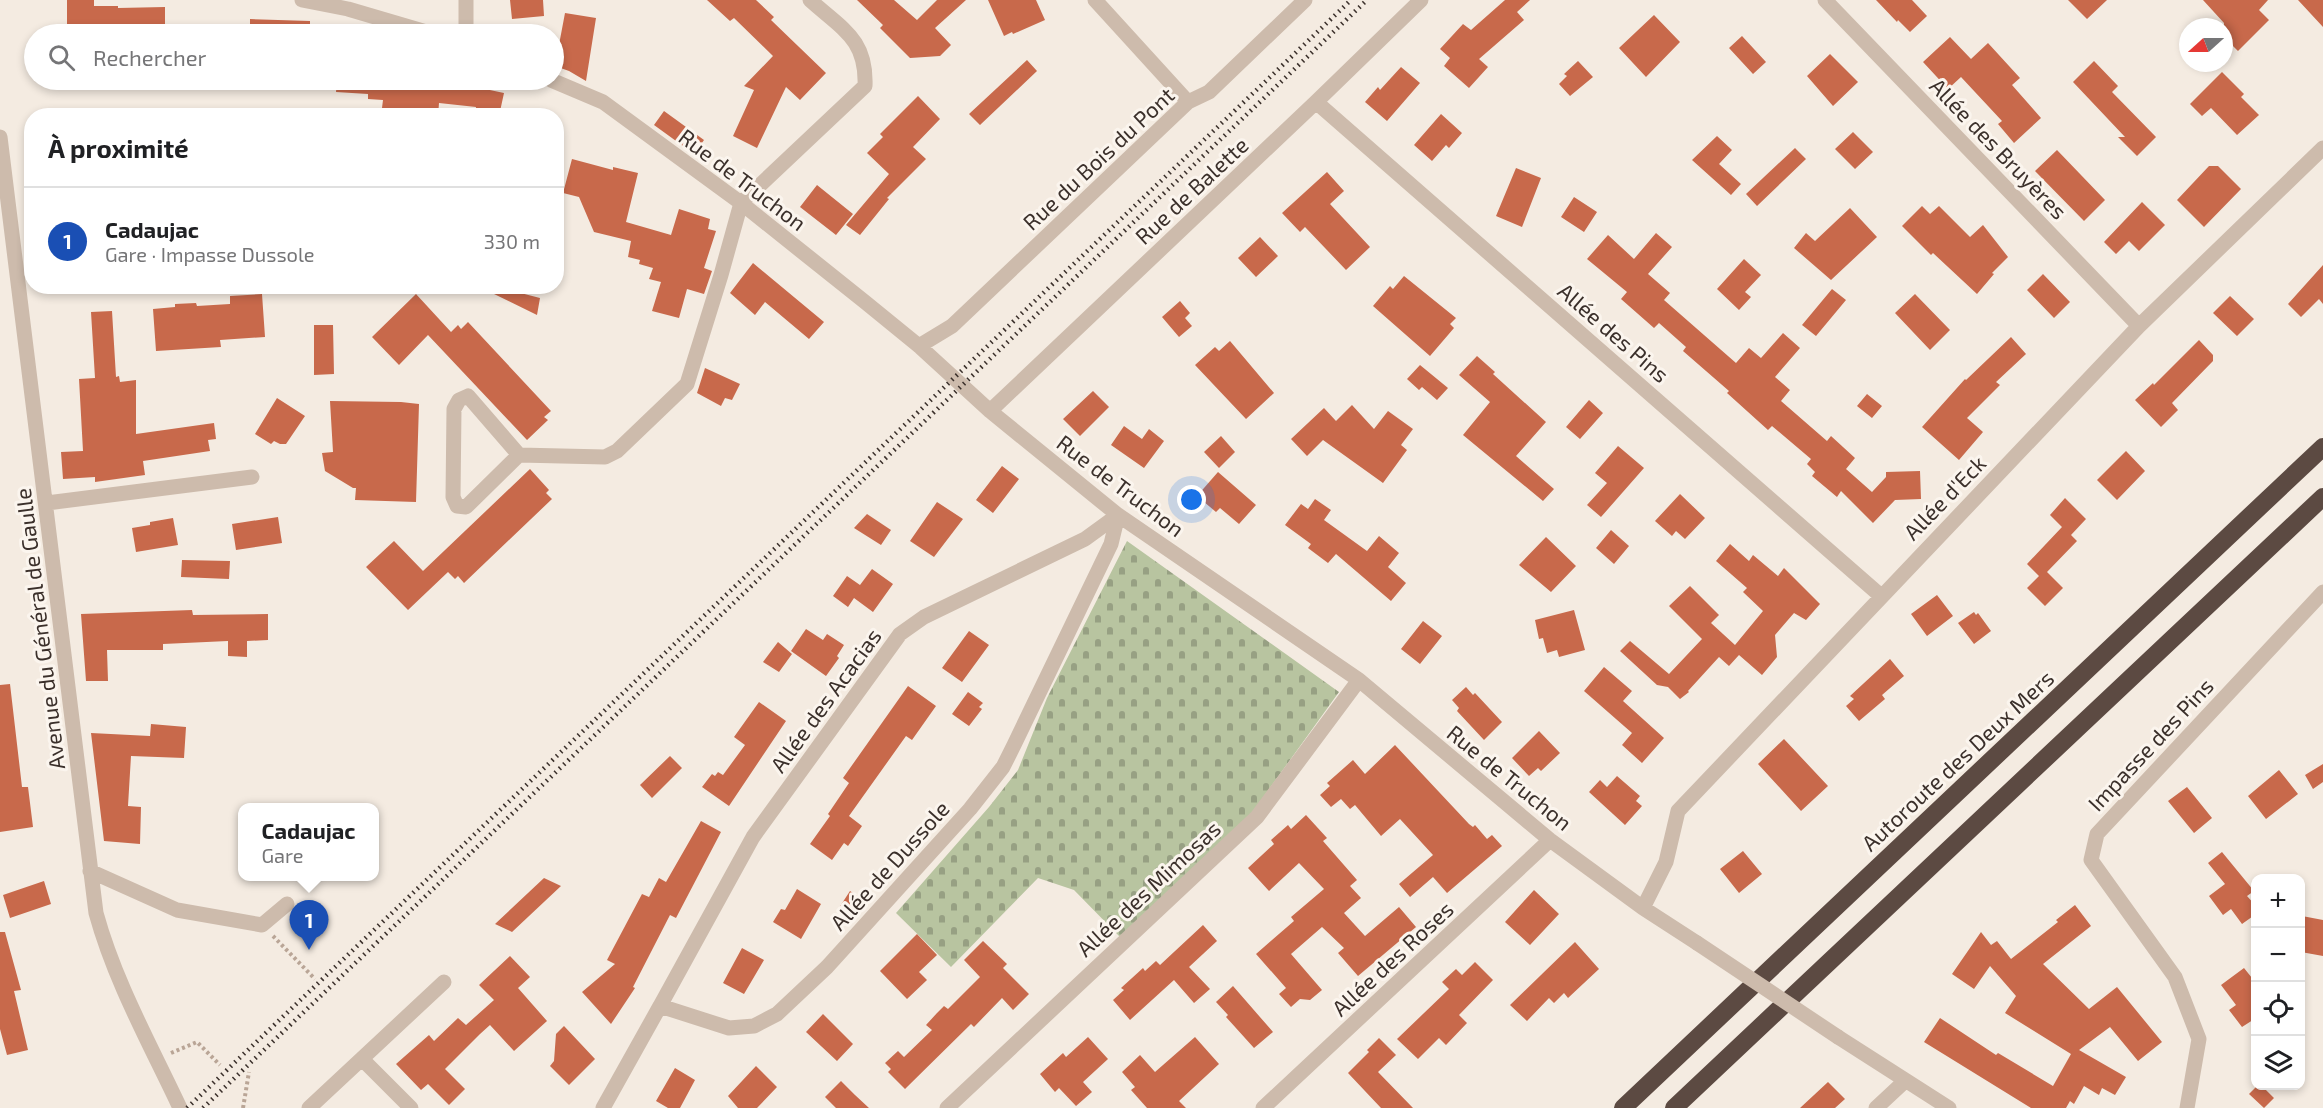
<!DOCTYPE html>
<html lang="fr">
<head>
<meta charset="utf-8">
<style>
  body { margin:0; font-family:"Exo 2",sans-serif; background:#f6f6f6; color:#202124 }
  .controls { position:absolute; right:18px; bottom:18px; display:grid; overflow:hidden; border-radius:12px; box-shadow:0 3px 9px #0003 }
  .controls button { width:54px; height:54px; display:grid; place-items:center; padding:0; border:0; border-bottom:2px solid #e0e0e0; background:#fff; color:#202124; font:30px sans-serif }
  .compass { position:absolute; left:2179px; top:18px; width:54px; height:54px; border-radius:50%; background:#fff; box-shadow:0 3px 9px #0003; rotate:249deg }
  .you { position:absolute; left:1192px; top:500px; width:21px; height:21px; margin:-15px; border:4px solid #fff; border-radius:50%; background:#1a73e8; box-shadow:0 0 0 9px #1a73e833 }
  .badge { display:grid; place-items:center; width:39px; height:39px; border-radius:50%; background:#b45309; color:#fff; font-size:20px; font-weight:700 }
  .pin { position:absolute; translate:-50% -50px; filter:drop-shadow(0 2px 3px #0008) }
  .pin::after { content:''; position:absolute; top:32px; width:21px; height:18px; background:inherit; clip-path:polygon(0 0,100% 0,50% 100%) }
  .popup { position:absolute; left:238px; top:803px; width:141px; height:78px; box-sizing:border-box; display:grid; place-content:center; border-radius:12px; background:#fff; filter:drop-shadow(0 2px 4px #0005); font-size:20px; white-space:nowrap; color:#757577 }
  .popup b { font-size:22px; color:#202124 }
  .popup::after { content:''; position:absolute; left:50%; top:100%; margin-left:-12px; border:12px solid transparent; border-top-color:#fff }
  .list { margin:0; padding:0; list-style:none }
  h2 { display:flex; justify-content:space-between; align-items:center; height:78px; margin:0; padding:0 24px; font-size:26px }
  h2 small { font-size:20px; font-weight:400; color:#757577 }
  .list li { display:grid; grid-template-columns:39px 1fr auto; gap:18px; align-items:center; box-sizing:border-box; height:108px; padding:0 24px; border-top:2px solid #e0e0e0 }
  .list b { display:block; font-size:22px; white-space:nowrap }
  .list p { margin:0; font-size:20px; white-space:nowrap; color:#757577 }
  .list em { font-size:20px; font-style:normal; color:#757577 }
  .icon { flex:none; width:33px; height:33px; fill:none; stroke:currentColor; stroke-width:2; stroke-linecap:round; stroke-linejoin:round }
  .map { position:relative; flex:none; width:2323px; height:1108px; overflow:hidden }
  .search { position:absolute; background:#fff; box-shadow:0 3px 9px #0003; left:24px; top:24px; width:540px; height:66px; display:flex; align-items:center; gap:15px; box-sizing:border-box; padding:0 21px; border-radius:33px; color:#757577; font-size:22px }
  .panel { position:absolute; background:#fff; box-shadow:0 3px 9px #0003; left:24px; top:108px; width:540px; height:186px; border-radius:24px }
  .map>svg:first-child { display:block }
  .cemetery { fill:url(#cemetery-stones) }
  .building { fill:#c8694b }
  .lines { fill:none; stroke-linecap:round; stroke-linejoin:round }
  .path { stroke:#b9a596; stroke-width:4; stroke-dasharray:3 3; stroke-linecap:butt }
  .minor { stroke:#cdbbac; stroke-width:15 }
  .highway { stroke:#5c4a42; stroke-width:18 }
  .rail { stroke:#3b302b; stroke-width:4.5; stroke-dasharray:1.5 4.5; stroke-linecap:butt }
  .minor-bridge { stroke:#cdbbac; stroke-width:15 }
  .labels { text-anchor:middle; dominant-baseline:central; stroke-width:6; stroke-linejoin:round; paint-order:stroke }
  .street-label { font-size:22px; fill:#3b302b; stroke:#fbf5ee }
</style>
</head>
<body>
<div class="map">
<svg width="2323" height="1108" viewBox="0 0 2323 1108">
  <defs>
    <pattern id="cemetery-stones" width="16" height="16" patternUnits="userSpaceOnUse" patternTransform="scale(1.5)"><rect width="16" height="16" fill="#b8c4a0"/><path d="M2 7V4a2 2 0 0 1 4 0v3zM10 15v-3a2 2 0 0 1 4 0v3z" fill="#97a083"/></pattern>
  </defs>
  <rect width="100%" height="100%" fill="#f4ebe1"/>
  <path class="cemetery" d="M1127,541L1339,692L1249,817L1121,938L1074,890L1038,878L951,967L896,913L989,807L1018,770L1047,698Z"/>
  <path class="building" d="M67,0H94V6H118V8L165,7V30H67Z
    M510,0H543L544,16L512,19Z
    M707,0H756L774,17L771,20L826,73L800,100L786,87L757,148L733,136L754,90L744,86L773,56L734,18L730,21Z
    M857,0H894L917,20L937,0H966L935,28L951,45L940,56L910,58L880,28L883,25Z
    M988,0H1036L1045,20L1013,34L1012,32L1004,36Z
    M1505,0H1530L1517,12L1524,20L1479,59L1488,67L1469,88L1444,66L1450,58L1440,49L1463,24L1471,30Z
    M1876,0H1912L1927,16L1910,32L1898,20L1897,22Z
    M2068,0H2107L2087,19Z
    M2203,0H2268L2259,10L2269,20L2238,51L2224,37V23Z
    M2298,0H2323V27Z
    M565,13L596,18L586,81L569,71L555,66Z
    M1654,15L1680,42L1646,77L1619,48Z
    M250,19L310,21V34H250Z
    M1742,36L1766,62L1753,74L1729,48Z
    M1950,37L1971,59L1988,43L2020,78L2012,85L2041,118L2014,143L1998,124L2002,121L1961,77L1948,89L1923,62Z
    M1830,54L1858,82L1833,106L1807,76Z
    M1027,60L1037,71L980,125L969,114Z
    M1578,61L1593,77L1570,96L1559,84L1567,76L1564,74Z
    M2094,61L2118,86L2112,92L2156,137L2137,156L2118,137H2125L2073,82Z
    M1401,67L1420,83L1387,121L1365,102L1378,87L1380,90Z
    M2222,72L2244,94L2241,97L2259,115L2237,135L2211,108L2202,116L2190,104Z
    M337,80H472L471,86L504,93L499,116H475L476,107L439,103L438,116H381L383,100L368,99V94L336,92Z
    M918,96L940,119L913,147L926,159L887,198L889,199L860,235L846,225L889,174L867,153L883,137L880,134Z
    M664,111L704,140L694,154L654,125Z
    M1441,114L1462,133L1449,148L1446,145L1432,161L1414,145Z
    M1853,132L1873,152L1855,169L1835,149Z
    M1717,136L1732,150L1719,164L1741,184L1731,195L1692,160Z
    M1795,148L1806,159L1757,206L1746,194Z
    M2057,150L2105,200L2084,221L2035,171Z
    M572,159L613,170V167L638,173L626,222L671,235L679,209L710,219L708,229L716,231L704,268L712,271L704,294L687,289L679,318L652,311L661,282L649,279L653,268L639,264L640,260L628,257L631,241L594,232L579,197L563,193Z
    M2209,166H2218L2241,189L2204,227L2177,200Z
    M1516,168L1541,178L1522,227L1496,216Z
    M1327,172L1344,191L1330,204L1370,247L1346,270L1305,227L1300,232L1282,213Z
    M817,185L853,214L836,235L800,207Z
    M1574,197L1597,212L1584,232L1561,217Z
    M2142,202L2165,225L2139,251L2129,241L2116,254L2104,242Z
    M1922,206L1930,214L1939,206L1970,237L1983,225L2008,257L1992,273L1994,274L1977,294L1933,253L1931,255L1902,226Z
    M1850,208L1877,237L1831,280L1794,248L1806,233L1815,241Z
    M1656,233L1672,247L1648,274L1670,293L1664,300L1736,363L1749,348L1761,358L1783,333L1800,348L1775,377L1790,390L1781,401L1827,441L1831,436L1855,458L1846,469L1872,492L1886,477V472L1920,471L1921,499L1895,500L1873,523L1841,491L1837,497L1812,476L1815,472L1807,464L1811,459L1772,426L1768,430L1727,393L1729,391L1683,351L1686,347L1659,323L1654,328L1621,299L1627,292L1587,259L1608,235L1634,259Z
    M1260,237L1278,256L1256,277L1238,258Z
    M1744,259L1761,275L1745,292L1751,297L1739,310L1717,289Z
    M753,263L824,322L809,339L765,302L755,315L730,293Z
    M2323,265V304L2319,299L2301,317L2288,304Z
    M2043,274L2070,302L2054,318L2027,290Z
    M1404,276L1456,318L1450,324L1454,328L1430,356L1373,306L1390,286L1393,289Z
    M497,287L540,298L537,315L494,294Z
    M1832,289L1846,300L1816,336L1802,325Z
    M262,294L265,337L220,340L221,347L156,351L153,309L175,307V304L196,303L197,306L230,304V296Z
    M416,294L451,332L458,325L461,329L468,322L551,411L544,417L548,420L527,440L428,335L399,365L372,337Z
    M1915,294L1950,330L1930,350L1895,313Z
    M2230,296L2254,319L2237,336L2213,313Z
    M1180,301L1190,313L1185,318L1192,326L1179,337L1162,317Z
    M112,311L116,377L119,376L120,382L136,380V434L214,423L216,439L208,440L210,451L143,461L145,475L95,482V477L63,479L61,452L83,451L79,379L95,378L91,312Z
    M314,325H333L334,374L314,375Z
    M2011,337L2026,354L1996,382L2000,385L1967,418L1983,432L1959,460L1922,427L1965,379L1966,380Z
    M2199,340L2213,355V361L2172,403L2178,410L2161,427L2135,400L2153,383L2154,385Z
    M1230,341L1274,393L1246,419L1195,365L1215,347L1219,351Z
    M1477,356L1495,372L1493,374L1546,422L1516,456L1554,489L1543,501L1463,435L1490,402L1459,375Z
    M1420,365L1448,388L1437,400L1422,387L1419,390L1407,379Z
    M705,368L740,384L732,400L725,398L721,406L697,393Z
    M1093,391L1109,407L1080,436L1063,419Z
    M1867,394L1882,406L1872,418L1857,406Z
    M277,398L305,416L286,444H280L274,441L271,444L255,434Z
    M1589,400L1603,413L1580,439L1566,427Z
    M330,401L401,402L419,404L416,502L355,500L356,488H353L325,471L322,453L333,452Z
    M1352,405L1374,429L1388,411L1413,429L1401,445L1407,450L1383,483L1323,440L1307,456L1291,439L1324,408L1336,421Z
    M1124,426L1142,439L1149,429L1164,441L1144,468L1111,445Z
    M1221,436L1235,452L1219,468L1204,452Z
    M1618,446L1644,468L1601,517L1587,505L1607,483L1595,473Z
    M2126,451L2145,471L2117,500L2097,480Z
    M1002,466L1019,479L993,513L976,500Z
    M530,469L549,490L546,493L552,499L464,583L458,576L455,579L448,572L408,610L366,567L394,541L423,571Z
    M1218,472L1256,505L1239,524L1220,508L1216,512L1197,496Z
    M1680,494L1705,518L1685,539L1676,531L1672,536L1655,521Z
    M2065,498L2086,519L2071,535L2077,541L2047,572L2063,588L2045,606L2027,588L2039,576L2027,564L2062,527L2050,515Z
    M1315,499L1331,510L1324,520L1367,551L1379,536L1399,553L1388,567L1406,583L1391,601L1336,554L1328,563L1308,548L1311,544L1285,525L1301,504L1308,509Z
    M937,502L963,519L934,557L910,541Z
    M867,514L891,530L881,545L854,528Z
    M278,517L282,543L236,550L232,524Z
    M173,518L178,545L136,552L132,528L150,525V522Z
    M1611,530L1629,546L1614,564L1596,548Z
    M1546,537L1576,566L1551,592L1519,565Z
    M1730,544L1749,561L1753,555L1778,576L1784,568L1820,604L1806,620L1794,613L1775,635L1777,657L1762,675L1739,655L1729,666L1719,657L1688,691L1689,692L1680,699L1668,687L1657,685L1620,651L1630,641L1669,674L1702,639L1669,606L1690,586L1719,615L1711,623L1735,645L1763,611L1743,592L1747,588L1716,561Z
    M182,560L230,561L229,579L181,577Z
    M872,569L893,584L873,612L854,598L848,607L833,596L847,576L860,585Z
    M1937,595L1953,616L1927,636L1911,614Z
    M192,610L193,615L268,614V640L247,641V657L228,656V641L163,644V650H107L108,681H86L81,614Z
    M1574,610L1585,650L1559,657L1557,650L1547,653L1543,638L1539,639L1535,620Z
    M1974,612L1976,615L1978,613L1991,631L1974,644L1958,623Z
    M1423,621L1442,636L1420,664L1401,649Z
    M806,629L823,640L827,634L844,645L837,656L839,658L826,676L791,651Z
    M969,631L989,645L962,682L942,668Z
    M778,642L792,654L779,672L763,662Z
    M1890,659L1904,676L1882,695L1885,699L1859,721L1846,706L1854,699L1850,696Z
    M1604,667L1632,691L1623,701L1664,738L1642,763L1622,745L1632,733L1584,691Z
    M10,684L22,787H28L33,827L0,832V685Z
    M908,686L936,706L912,740L906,736L849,816L862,826L848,846L844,843L832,860L810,844L830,816L828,814L849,783L843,778Z
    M1466,687L1473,695L1475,693L1502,722L1484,740L1457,711L1459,708L1452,700Z
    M968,692L983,703L979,707L982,709L969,726L952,714Z
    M759,702L786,721L729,806L702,787L712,774L715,776L718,772L723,775L745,745L734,737Z
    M151,724L186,727L184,758L131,756L128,806L141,807L140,844L104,841L91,733L150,736Z
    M1539,731L1560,753L1541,771L1538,768L1529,776L1512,758Z
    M1784,739L1828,786L1801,811L1758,764Z
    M1395,745L1469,824L1473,827L1475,825L1487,839L1492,835L1502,846L1447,893L1433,877L1410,897L1399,884L1433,855L1400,819L1381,836L1355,805L1350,809L1341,799L1331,807L1320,795L1330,786L1327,783L1353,760L1365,774Z
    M670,756L682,768L652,798L640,785Z
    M2323,764V782L2313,789L2305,775Z
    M2279,770L2298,794L2266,819L2248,796Z
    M1617,776L1640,796L1636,801L1642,806L1625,825L1589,792L1600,780L1607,787Z
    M2187,787L2212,818L2194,833L2168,801Z
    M1306,815L1327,838L1323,841L1357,880L1350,886L1361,898L1344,913L1365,936L1399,907L1416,927L1358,976L1338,953L1344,948L1322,927L1291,954L1322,990L1310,1000L1300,999L1291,1007L1279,994L1286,988L1256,954L1294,921L1291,917L1324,889L1299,863L1269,891L1248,868L1274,844L1271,840L1288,825L1291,829Z
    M701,821L721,832L676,918L670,915L633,987L635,988L611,1024L582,992L615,964L607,960L642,894L649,897L659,878L666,882Z
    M1743,851L1762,874L1739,893L1720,869Z
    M2222,852L2254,891L2247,896L2256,906V914L2242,924L2231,909L2223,915L2209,896L2225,884L2208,863Z
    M544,878L561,886L512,932L495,924Z
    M44,881L51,904L10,918L3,895Z
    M797,889L821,904L801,939L773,922L781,909L785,910Z
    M1534,890L1559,914L1530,945L1505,922Z
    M850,891L866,902L853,922L837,911Z
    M2075,905L2091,926L2043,964L2089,1009L2117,987L2162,1042L2138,1061L2110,1027L2079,1050L2126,1077L2115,1095L2102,1088L2099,1095L2084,1086L2074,1104L2070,1101L2066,1108H2031L1924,1042L1940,1018L1996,1055L1998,1053L2053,1086L2071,1054L2005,1013L2016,996L1990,966L1974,989L1952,974L1981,932L1991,945L1997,941L2011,959L2058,922L2056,920Z
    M2302,916L2323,920V956L2301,952Z
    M1203,925L1217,941L1189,967L1210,989L1194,1003L1174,980L1130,1020L1113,1000L1124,990L1121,988L1143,968L1145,971L1156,961L1160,965Z
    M0,932H5L21,990L14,991L28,1050L7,1055L0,1029Z
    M917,934L937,955L919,972L927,980L907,999L880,971Z
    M983,941L1007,964L1003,968L1029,994L1013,1010L1002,998L974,1027L971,1024L905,1089L888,1072L891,1069L885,1063L898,1051L904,1057L932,1030L926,1025L937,1013L944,1006L948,1009L980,977L964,960Z
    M1575,942L1599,969L1568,998L1564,993L1554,1003L1549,998L1527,1021L1510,1005Z
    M742,948L764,960L744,994L723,983Z
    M510,956L530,977L518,988L547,1021L514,1051L490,1025L480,1034L445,1069L465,1089L449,1105L428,1084L421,1090L396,1064L429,1035L434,1041L458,1018L466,1025L494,1000L479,985Z
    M1475,962L1493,980L1459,1015L1467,1023L1446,1045L1439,1038L1418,1059L1397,1039L1449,989L1442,982L1456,969L1462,975Z
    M2244,968L2256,983V1018L2242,1027L2229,1010L2236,1005L2221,985Z
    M1233,986L1273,1032L1254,1048L1226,1017L1228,1015L1216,1002Z
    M823,1014L853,1044L837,1061L806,1032Z
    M564,1026L595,1059L569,1085L550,1066L554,1061L556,1034Z
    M1088,1037L1108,1059L1083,1082L1092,1092L1076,1106L1059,1088L1055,1092L1040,1074L1063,1053L1066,1057Z
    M1195,1037L1219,1064L1179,1101L1186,1108H1147L1131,1090L1135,1087L1122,1072L1140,1055L1155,1072Z
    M1379,1038L1396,1055L1378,1072L1413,1108H1381L1348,1073L1369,1052L1367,1050Z
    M756,1066L777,1087L757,1108H738L728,1096Z
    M675,1068L695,1080L680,1108H668L656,1101Z
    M841,1081L855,1095L869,1108H836L825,1097Z
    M1828,1082L1845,1099L1835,1108H1800Z
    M2257,1086H2262L2274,1098L2264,1108L2249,1094Z"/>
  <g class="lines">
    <path class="path" d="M273,936L315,979
      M171,1053L197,1042L220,1065
      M243,1108L249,1072"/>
    <path class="minor" d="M302,0L348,9L433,34
      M466,0V34
      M1095,0L1188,102
      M1825,0L2139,326
      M551,80L603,102L741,203L865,302L919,346L990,411L1118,515L1359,680L1550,840L1643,908L1697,943
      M1316,102L1881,596
      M0,137L96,913C115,982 150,1044 180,1108
      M919,346L952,326L1188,102L1209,92L1305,0
      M990,411L1316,102L1421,0
      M519,455L466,507L457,506L453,497L454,409L459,400L468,396L519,455L605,457L617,451L687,384L721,275L741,203L865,86C867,39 842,29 810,0
      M47,503L252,477
      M90,871L177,910L262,925L287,904
      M1643,908L1666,862L1678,811L2139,326L2323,148
      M660,1006L753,837L900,634L924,617L1085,539L1118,515
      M1838,1037L1949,1108
      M362,1059L411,1108
      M309,1108L444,982
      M603,1108L660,1006L729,1028L754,1026L777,1014L827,967L970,809L1003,767L1014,745L1111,544L1118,515
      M947,1108L1257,817L1359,680
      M1263,1108L1550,840
      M1876,1108L1905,1081
      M2187,1108L2199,1039L2175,977L2091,860L2097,834L2323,592"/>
    <path class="highway" d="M1623,1108L2323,447
      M1674,1108L2323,497"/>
    <path class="rail" d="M187,1108L1351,0
      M203,1108L1367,0"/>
    <path class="minor-bridge" d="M1697,943L1838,1037"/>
  </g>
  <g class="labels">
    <g class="street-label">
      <text transform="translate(1999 148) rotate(46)">Allée des Bruyères</text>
      <text transform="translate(1098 158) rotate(-43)">Rue du Bois du Pont</text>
      <text transform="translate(743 179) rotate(37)">Rue de Truchon</text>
      <text transform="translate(1191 190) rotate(-43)">Rue de Balette</text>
      <text transform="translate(1614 332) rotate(41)">Allée des Pins</text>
      <text transform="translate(1121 485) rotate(37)">Rue de Truchon</text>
      <text transform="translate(1944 497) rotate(-46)">Allée d'Eck</text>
      <text transform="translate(39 629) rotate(-97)">Avenue du Général de Gaulle</text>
      <text transform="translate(825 700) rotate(-54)">Allée des Acacias</text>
      <text transform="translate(2150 744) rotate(-47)">Impasse des Pins</text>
      <text transform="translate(1957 760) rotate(-43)">Autoroute des Deux Mers</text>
      <text transform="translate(1510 777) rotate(39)">Rue de Truchon</text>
      <text transform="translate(889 865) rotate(-48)">Allée de Dussole</text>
      <text transform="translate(1148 888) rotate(-43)">Allée des Mimosas</text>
      <text transform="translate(1392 958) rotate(-43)">Allée des Roses</text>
    </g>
  </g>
</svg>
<div class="controls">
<button>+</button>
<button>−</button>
<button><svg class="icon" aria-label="locate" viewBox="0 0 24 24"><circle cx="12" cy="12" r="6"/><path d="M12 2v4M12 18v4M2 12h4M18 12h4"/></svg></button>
<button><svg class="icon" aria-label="layers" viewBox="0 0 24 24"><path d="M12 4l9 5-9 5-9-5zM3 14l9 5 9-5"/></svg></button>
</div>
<svg class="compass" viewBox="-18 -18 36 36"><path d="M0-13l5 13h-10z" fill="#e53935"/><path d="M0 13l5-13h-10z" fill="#757577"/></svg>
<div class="you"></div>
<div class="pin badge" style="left:309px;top:950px;background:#1a4fb4">1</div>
<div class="popup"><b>Cadaujac</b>Gare</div>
<div class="search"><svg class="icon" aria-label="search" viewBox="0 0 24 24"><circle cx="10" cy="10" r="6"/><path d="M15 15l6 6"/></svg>Rechercher</div>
<section class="panel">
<h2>À proximité<small></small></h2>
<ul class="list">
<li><span class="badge" style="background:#1a4fb4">1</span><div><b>Cadaujac</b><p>Gare · Impasse Dussole</p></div><em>330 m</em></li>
</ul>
</section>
</div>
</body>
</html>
